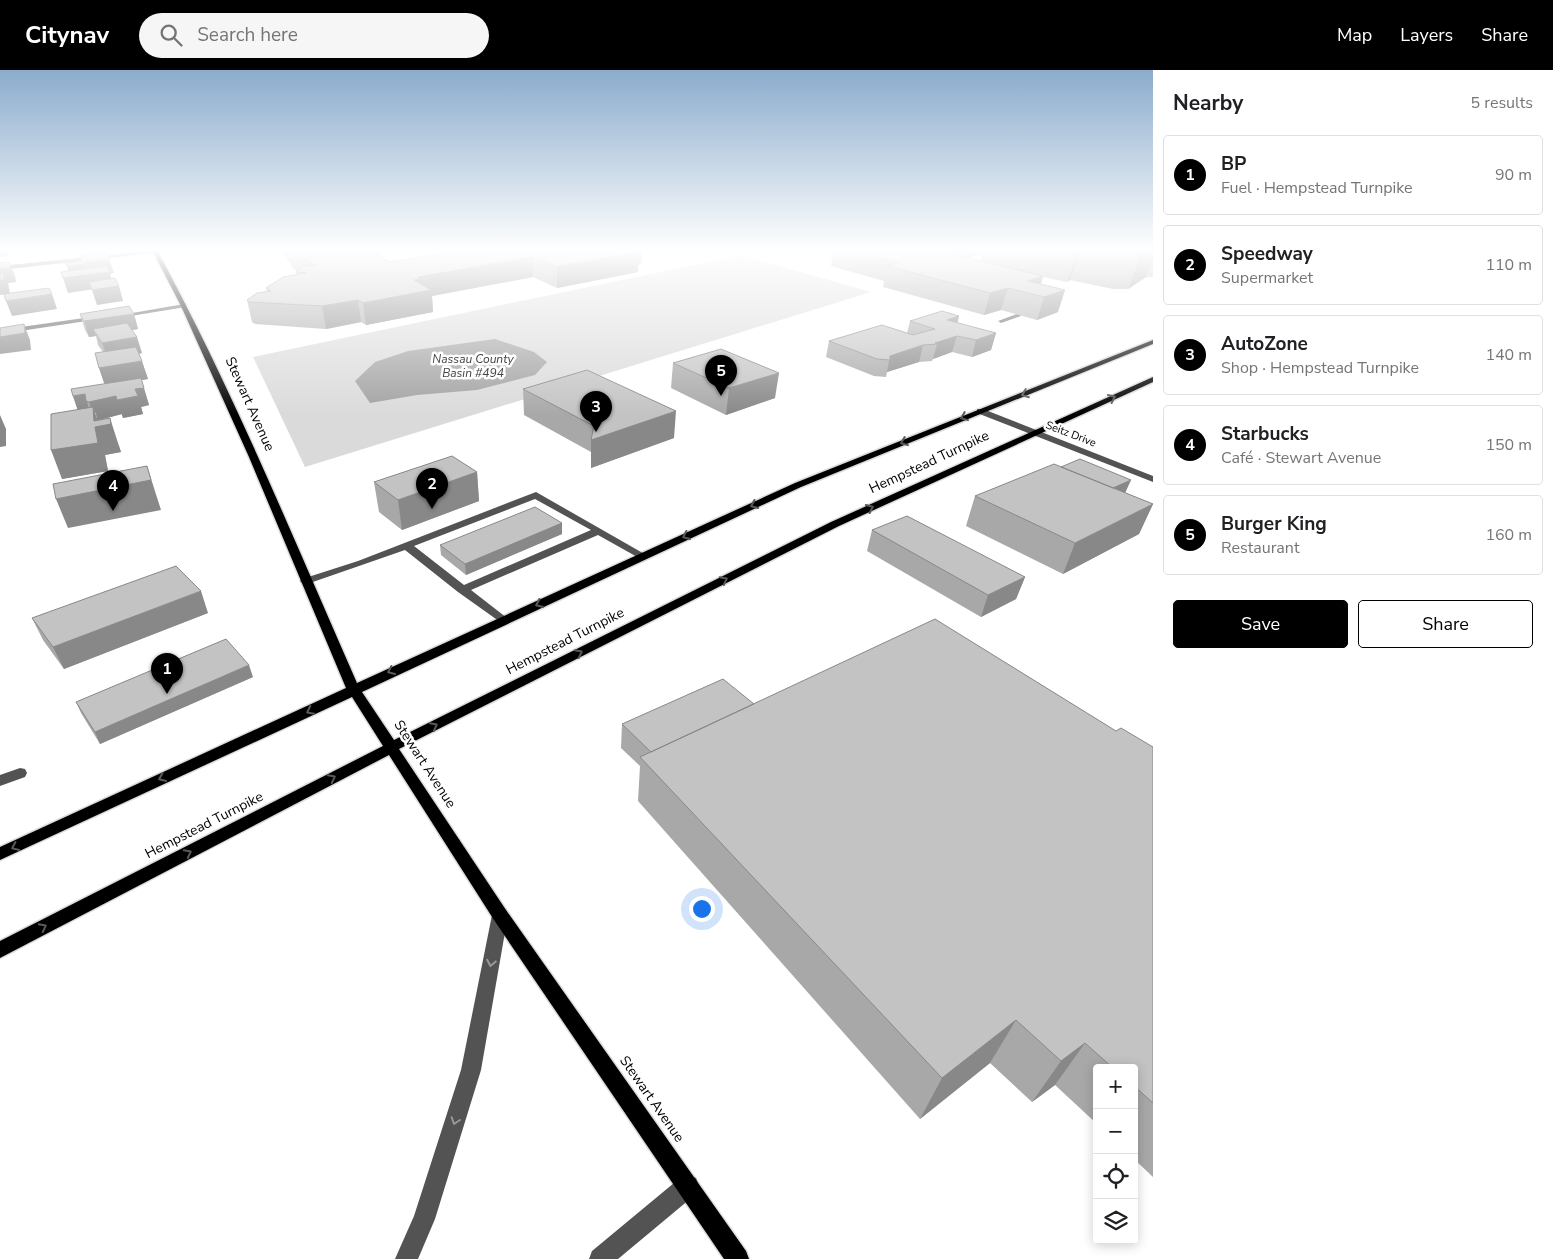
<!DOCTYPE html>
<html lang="en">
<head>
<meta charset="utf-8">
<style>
  body { margin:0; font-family:"Nunito Sans",sans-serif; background:#f6f6f6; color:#202124 }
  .controls { position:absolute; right:15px; bottom:15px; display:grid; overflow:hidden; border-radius:5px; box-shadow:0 2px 12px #0003 }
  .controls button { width:45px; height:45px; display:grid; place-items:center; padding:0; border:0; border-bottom:1px solid #e0e0e0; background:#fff; color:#202124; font:25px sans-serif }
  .you { position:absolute; left:701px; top:838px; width:18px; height:18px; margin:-12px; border:4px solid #fff; border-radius:50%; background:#1a73e8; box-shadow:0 0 0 8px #1a73e833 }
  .badge { display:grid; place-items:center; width:32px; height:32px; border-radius:50%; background:#000; color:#fff; font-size:16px; font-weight:700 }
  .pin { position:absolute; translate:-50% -41px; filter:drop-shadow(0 1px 2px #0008) }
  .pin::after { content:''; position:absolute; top:26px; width:18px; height:15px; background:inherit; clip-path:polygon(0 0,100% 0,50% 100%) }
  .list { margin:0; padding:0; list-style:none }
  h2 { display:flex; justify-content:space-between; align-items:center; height:65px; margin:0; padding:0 20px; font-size:21px }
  h2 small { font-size:16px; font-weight:400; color:#757577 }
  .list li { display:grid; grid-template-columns:32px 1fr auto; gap:15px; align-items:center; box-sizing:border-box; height:80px; margin:0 10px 10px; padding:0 10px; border:1px solid #e0e0e0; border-radius:5px }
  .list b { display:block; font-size:19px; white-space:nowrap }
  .list p { margin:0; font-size:16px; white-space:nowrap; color:#757577 }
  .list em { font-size:16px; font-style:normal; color:#757577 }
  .actions { display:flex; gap:10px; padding:15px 20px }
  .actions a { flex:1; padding:11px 0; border:1px solid #000; border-radius:5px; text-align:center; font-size:18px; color:#000 }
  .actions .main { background:#000; color:#fff }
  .icon { flex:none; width:28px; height:28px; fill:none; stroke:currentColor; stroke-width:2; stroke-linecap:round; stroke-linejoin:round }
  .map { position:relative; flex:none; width:1153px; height:1189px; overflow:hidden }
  header { display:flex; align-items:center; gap:30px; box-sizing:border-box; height:70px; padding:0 25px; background:#000; color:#fff }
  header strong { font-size:24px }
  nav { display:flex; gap:28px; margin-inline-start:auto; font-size:18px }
  .search { width:350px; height:45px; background:#f6f6f6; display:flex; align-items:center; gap:12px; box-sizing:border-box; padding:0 18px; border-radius:28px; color:#757577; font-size:19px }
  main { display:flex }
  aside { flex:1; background:#fff }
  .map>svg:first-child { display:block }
  .green { fill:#dadada }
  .water { fill:#a1a1a1 }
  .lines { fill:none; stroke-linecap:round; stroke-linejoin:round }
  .major-casing { stroke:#dbdbdb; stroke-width:3 }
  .minor { fill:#535353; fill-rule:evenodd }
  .major { fill:#000; fill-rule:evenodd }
  .wall { fill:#a8a8a8; fill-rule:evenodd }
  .shaded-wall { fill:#888 }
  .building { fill:#c3c3c3; stroke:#888 }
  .oneway { stroke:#595959 }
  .oneway2 { stroke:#989898 }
  .labels { text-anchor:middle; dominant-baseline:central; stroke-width:5; stroke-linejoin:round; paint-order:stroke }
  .far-street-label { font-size:11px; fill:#000; stroke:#fff }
  .far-water-label { font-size:12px; font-style:italic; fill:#424242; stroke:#fff }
  .street-label { font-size:14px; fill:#000; stroke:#fff }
</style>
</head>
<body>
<header>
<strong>Citynav</strong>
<div class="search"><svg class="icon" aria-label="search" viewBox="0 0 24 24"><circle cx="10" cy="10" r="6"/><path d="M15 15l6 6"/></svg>Search here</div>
<nav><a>Map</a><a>Layers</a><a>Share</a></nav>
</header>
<main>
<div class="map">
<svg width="1153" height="1189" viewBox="0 0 1153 1189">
  <rect width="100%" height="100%" fill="#fff"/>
  <path class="green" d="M741,185L871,222L305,397L253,287Z"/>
  <path class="water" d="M495,269L534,282L547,292L535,305L477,320L417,325L370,333L355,311L375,292L408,281Z"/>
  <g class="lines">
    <g class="major-casing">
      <path id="major" d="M152,180H157C233,320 293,468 357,613L795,413L1153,270V274L801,417L362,622L394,670L831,452L1153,307V312L839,456L399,679L506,840L746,1181L749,1189H724L494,850L389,685L0,888V871L383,676L352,627L0,790V777L346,618L249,387L181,236Z"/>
    </g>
    <path class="minor" d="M156,180L154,183L0,200V196Z
      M184,234L186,237L118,248L115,246Z
      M1019,243L1021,246L1001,253L998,251Z
      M98,246L100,249L0,264V260Z
      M977,339H983L1153,406V412L977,343Z
      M536,422L648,486L647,488H639L598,465L471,520L507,548L509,550L507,552L503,554L458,522L405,480L310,513H302L300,511L302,509L358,491ZM535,429L591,460L464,515L414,476Z
      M20,698L25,699L27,703L25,707L0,716V705Z
      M500,838L506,840L508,845L481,1000L435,1149L418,1189H395L414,1146L461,1000L492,845L494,840Z
      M688,1105L696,1108L699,1116L696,1124L618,1189H589L592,1181L680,1108Z"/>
    <use href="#major" class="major"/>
  </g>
  <path class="wall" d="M277,180H406L376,184L390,192L443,183L435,180H642L641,195H638V202L557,218L533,207L432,226L433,242L366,255L361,252L326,259L255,254L252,252L247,230L267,222L266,218L296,205V202L297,201L292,198L291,193L287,190L286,186Z
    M833,180H1153V207H1146L1128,219H1113L1070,210L1067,212L1043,207L1041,214L1058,242L1037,250L1001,240L984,245L883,217L884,211L831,196ZM983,182L981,191L970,188Z
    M80,244H134L138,259L132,260L142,283L139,284L148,309L141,310L149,335L141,337L143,344L123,348L122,344L99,350L119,376L121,382L105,385L108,401L62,409L78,340L73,326L105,314L99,298L103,282L98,275L96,266L89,267L85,260Z
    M959,246L957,253L996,263L991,280L972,287L952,282L933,289L932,291L919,292L887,302L886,307L874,306L826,287L829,271L907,263L910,251Z
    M673,293L775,328L726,345L671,318Z
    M523,319L674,368L591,398V382L524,345Z
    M477,402L479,431L402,460L379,442L374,412Z
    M1125,423L1153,434L1139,464L1063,504L966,456L975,426Z
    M562,453V464L466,505L441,485L440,475Z
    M872,460L1025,507L1016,529L981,547L867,481Z
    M208,543L64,599L43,570L32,548Z
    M253,607L100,674L81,643L76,632Z
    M754,634L1116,661L1153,677V1107L1134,1089V998H1097V1054L1055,1015L1032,1032L990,993L920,1049L638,731L640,696L621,678L622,654Z"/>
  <path class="shaded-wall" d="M0,180H5L8,186L0,187Z
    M350,180H406L352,188Z
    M627,180H642L641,195H638V202L557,218V197Z
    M967,180H984L983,182L965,190Z
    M1078,180H1081L1070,210L1067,212Z
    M1148,180H1153V189L1146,207L1128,219L1141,184Z
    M533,187V207L432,226L433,242L366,255L363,233L418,207Z
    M109,189L114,203L110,204L114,216L68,223L63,208L70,207L67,196L85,192Z
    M9,192L15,206L16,212L8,213L9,218L10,224L0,225V199Z
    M1043,206L1037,226L1028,211Z
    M119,216L123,231L97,235L92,220Z
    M1008,218L1001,240L984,245L990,223Z
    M1065,220L1058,242L1037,250L1044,227Z
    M52,224L57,239L12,246L6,231Z
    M358,230L361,252L326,259L322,236Z
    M134,244L138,259L98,266L93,259L96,266L89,267L84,251Z
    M959,246L955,262L947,250Z
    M24,254L30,270L31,280L0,284V267Z
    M996,263L991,280L972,287L976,270Z
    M957,266L952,282L933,289L937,274L935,273Z
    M137,267L142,283L108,289L102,273Z
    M923,275L919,292L887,302L890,286Z
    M142,291L148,309L105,316L99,298Z
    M779,303L775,328L726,345L729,318Z
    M144,318L149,335L141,337L135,319Z
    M85,324L90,342L79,344L73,326Z
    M116,326L122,344L99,350L100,356L110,348L119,376L121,382L105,385L108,401L62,409L51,380L93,344L89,332Z
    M138,326L143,344L123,348L117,330Z
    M676,341L674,368L591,398V370Z
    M0,345L6,359V376L0,377Z
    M147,396L161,440L68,458L56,429Z
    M477,402L479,431L402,460L398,430Z
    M1131,410L1122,430L1103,422Z
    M1153,434L1139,464L1063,504L1075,473Z
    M562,453V464L466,505L465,494Z
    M1025,507L1016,529L981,547L988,525Z
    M201,521L208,543L64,599L53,577Z
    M249,595L253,607L100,674L95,662Z
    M1016,950L990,993L920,1049L942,1008Z
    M1085,973L1055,1015L1032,1032L1061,991Z"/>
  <path class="building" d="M290,180H368L390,192L464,180H633L638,182L557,197L533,187L418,207L421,209L414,210L431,220L363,233L358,230L322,236L250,232L247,230L257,223L271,221L266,218L283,207L306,203L296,202L304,196H317Z
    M847,180H911L929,184L940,181L1043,206L1028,211L1065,220L1044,227L1008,218L990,223L887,196L898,193Z
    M1099,180H1148L1141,184H1126Z
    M106,181L109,189L85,192L86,194L67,196L65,193L82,191L80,184Z
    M9,192L10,198L0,199V193Z
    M107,196L110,202L63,208L61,202Z
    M0,204H4V210H0Z
    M115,208L119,216L92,220L89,212Z
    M49,218L52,224L6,231L4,224Z
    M129,236L134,244L84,251L80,244Z
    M942,241L959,246L947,250L996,263L976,270L957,266L935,273L937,274L923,275L890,286V290L877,289L829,271L882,255L913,265L935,259L910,251Z
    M127,253L137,267L102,273L93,259Z
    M24,254L25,263L0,267V258Z
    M136,277L142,291L99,298L95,283Z
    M721,279L779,303L729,318L673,293Z
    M587,300L676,341L591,370L594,356L523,319Z
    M141,308L144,318L135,319L138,326L117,330L116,326L89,332L86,331L85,324L73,326L71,319Z
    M93,337L94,351L110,348L111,354L95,357L98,373L51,380V344Z
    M94,342H96L98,350H97Z
    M452,386L477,402L398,430L374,412Z
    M1080,389L1131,410L1113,418L1061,397Z
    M1054,394L1153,434L1075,473L975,426Z
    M147,396L151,410L56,429L53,414Z
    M535,437L562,453L465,494L440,475Z
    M907,446L1025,507L988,525L872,460Z
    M176,496L201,521L53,577L32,548Z
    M935,549L1116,661L1121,658L1153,677V1033L1134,1016V998H1113L1085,973L1061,991L1016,950L942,1008L640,687Z
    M226,569L249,595L95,662L76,632Z
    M723,609L754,634L651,682L622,654Z"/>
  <defs><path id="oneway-chevron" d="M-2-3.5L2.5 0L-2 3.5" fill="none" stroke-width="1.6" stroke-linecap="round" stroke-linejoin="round" transform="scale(1.25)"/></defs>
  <g class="oneway">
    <use href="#oneway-chevron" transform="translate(1025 324) rotate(159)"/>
    <use href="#oneway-chevron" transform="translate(1112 328) rotate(-25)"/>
    <use href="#oneway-chevron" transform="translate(964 347) rotate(158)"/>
    <use href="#oneway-chevron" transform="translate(904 372) rotate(158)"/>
    <use href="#oneway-chevron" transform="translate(754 435) rotate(155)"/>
    <use href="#oneway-chevron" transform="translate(870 438) rotate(-25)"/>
    <use href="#oneway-chevron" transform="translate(686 466) rotate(155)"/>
    <use href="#oneway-chevron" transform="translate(724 510) rotate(-27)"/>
    <use href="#oneway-chevron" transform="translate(539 534) rotate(155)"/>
    <use href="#oneway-chevron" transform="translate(579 583) rotate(-27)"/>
    <use href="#oneway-chevron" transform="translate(391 601) rotate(155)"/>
    <use href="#oneway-chevron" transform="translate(310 641) rotate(153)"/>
    <use href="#oneway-chevron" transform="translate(434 656) rotate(-27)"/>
    <use href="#oneway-chevron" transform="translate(162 708) rotate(156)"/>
    <use href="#oneway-chevron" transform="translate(332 708) rotate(-27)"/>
    <use href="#oneway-chevron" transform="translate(15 777) rotate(155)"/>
    <use href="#oneway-chevron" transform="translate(188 783) rotate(-27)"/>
    <use href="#oneway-chevron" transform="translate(43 857) rotate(-27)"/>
  </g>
  <g class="oneway2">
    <use href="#oneway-chevron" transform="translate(491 893) rotate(101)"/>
    <use href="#oneway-chevron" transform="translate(455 1051) rotate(108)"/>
  </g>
  <linearGradient id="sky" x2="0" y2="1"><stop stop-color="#8baccc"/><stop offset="0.52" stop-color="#fff"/><stop offset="1" stop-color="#fff" stop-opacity="0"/></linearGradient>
  <rect width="1153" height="346" fill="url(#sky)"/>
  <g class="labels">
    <g class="far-street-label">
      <text transform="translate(1071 364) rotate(21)">Seitz Drive</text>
    </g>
    <g class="far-water-label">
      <text x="473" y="289">Nassau County<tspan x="473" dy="14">Basin #494</tspan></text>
    </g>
    <g class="street-label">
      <text transform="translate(250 334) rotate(66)">Stewart Avenue</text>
      <text transform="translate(929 392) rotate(-25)">Hempstead Turnpike</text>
      <text transform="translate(565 571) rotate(-27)">Hempstead Turnpike</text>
      <text transform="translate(425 694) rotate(57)">Stewart Avenue</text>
      <text transform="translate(204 755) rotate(-27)">Hempstead Turnpike</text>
      <text transform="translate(652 1029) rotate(55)">Stewart Avenue</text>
    </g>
  </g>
</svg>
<div class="controls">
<button>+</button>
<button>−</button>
<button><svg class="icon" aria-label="locate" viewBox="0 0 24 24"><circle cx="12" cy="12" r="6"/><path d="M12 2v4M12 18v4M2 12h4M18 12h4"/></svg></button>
<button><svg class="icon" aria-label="layers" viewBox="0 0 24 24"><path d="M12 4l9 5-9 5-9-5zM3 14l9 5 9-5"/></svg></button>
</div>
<div class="you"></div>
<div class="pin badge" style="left:167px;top:624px">1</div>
<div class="pin badge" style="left:432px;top:439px">2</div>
<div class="pin badge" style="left:596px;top:362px">3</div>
<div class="pin badge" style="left:113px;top:441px">4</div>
<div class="pin badge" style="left:721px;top:326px">5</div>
</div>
<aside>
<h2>Nearby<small>5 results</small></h2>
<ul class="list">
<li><span class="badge">1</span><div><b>BP</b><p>Fuel · Hempstead Turnpike</p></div><em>90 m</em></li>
<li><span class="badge">2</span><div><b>Speedway</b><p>Supermarket</p></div><em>110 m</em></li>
<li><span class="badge">3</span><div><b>AutoZone</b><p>Shop · Hempstead Turnpike</p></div><em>140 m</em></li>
<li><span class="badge">4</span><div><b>Starbucks</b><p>Café · Stewart Avenue</p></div><em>150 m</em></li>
<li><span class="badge">5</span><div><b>Burger King</b><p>Restaurant</p></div><em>160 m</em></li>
</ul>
<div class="actions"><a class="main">Save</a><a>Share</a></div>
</aside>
</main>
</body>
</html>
